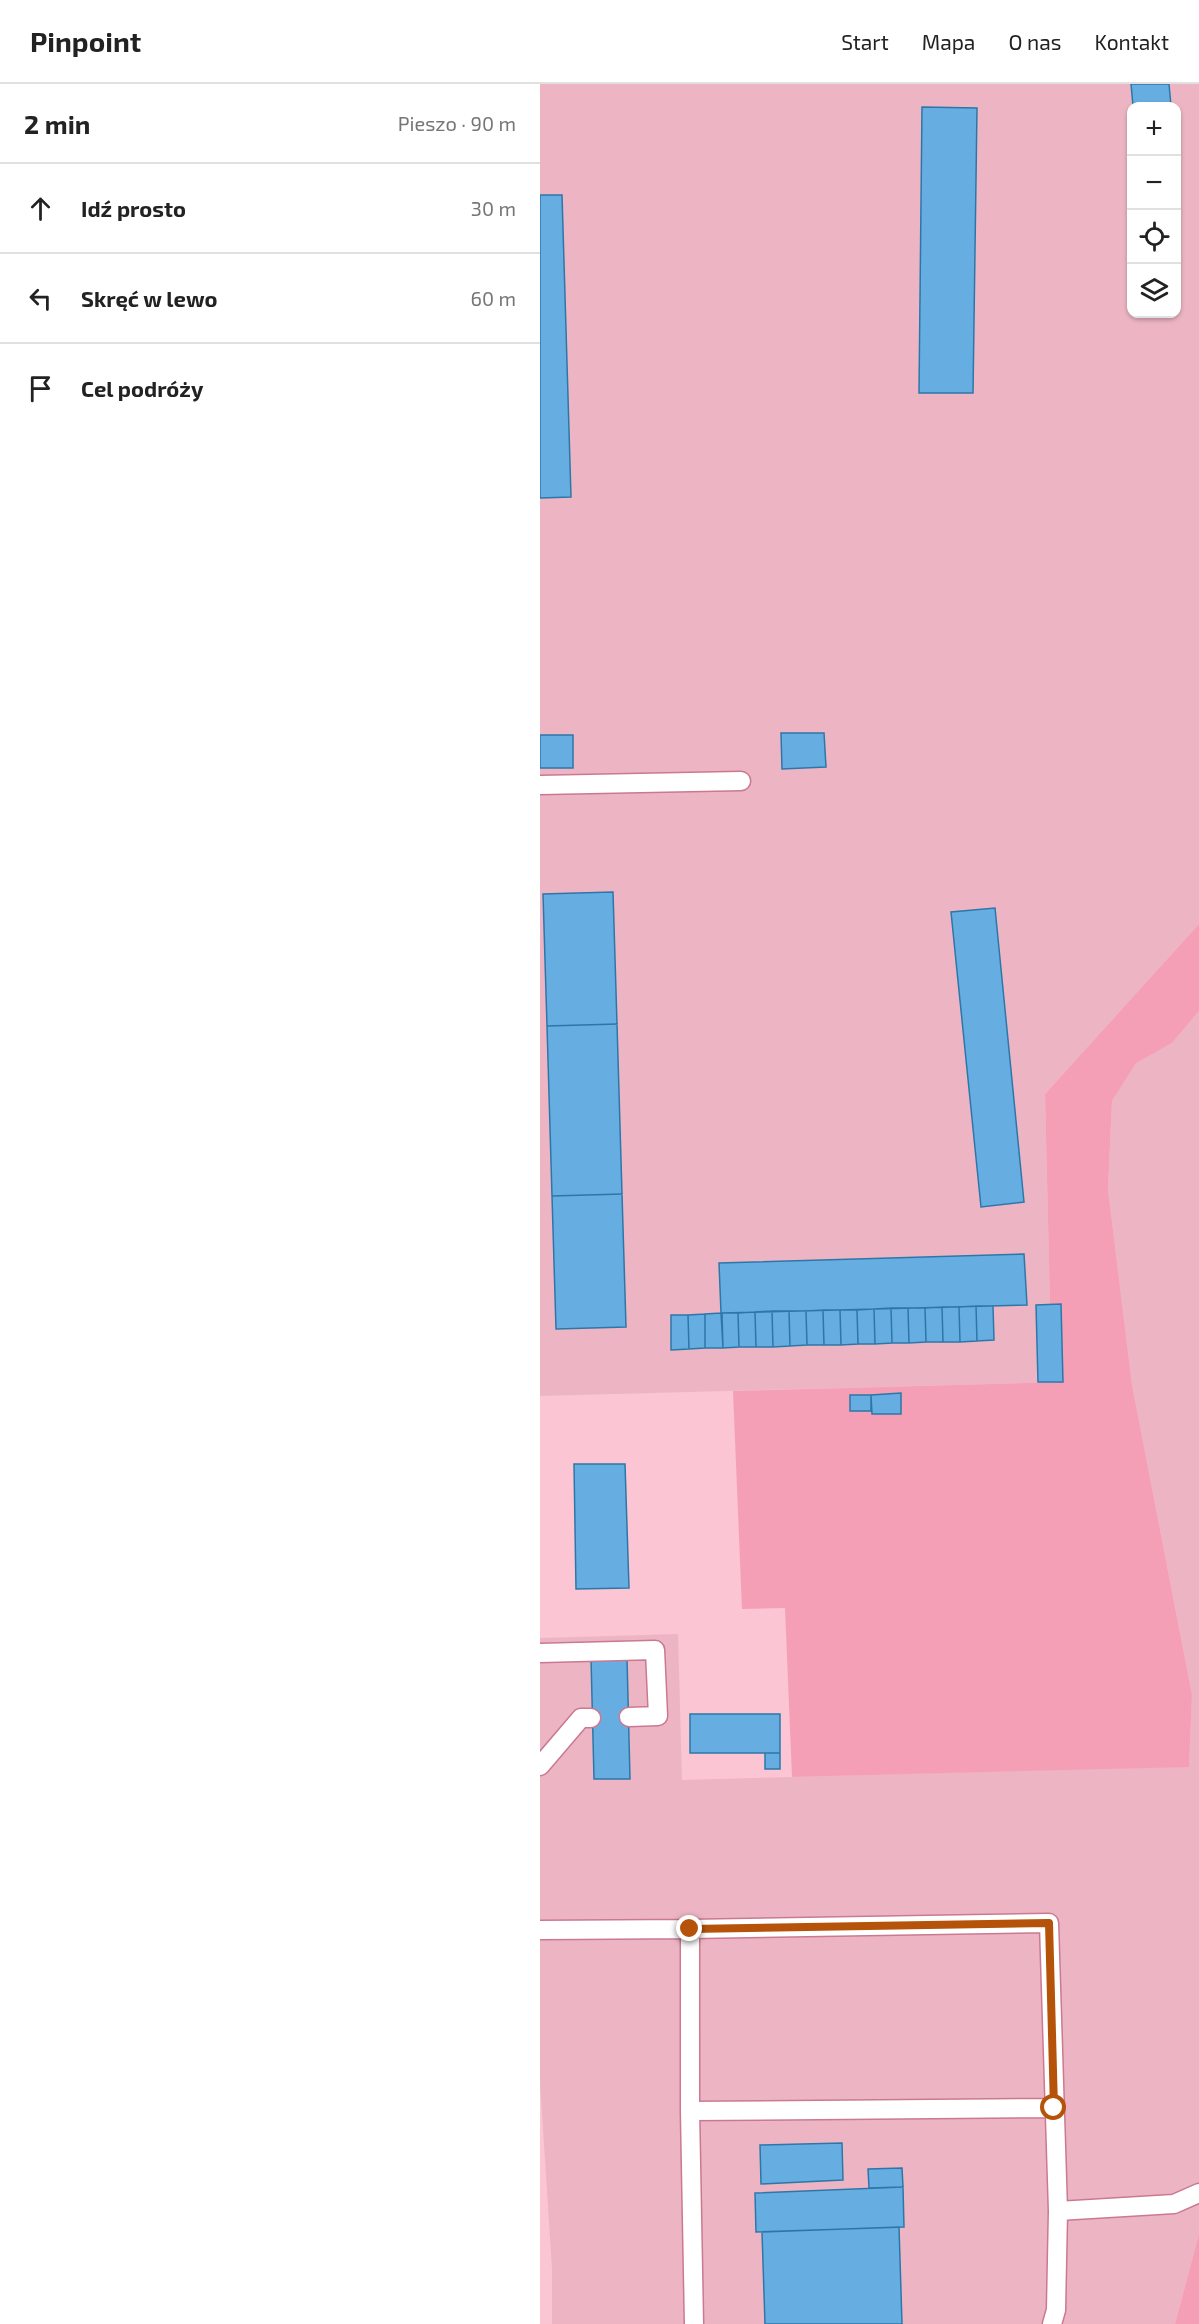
<!DOCTYPE html>
<html lang="pl">
<head>
<meta charset="utf-8">
<style>
  body { margin:0; font-family:"Exo 2",sans-serif; background:#f6f6f6; color:#222 }
  .controls { position:absolute; right:18px; top:18px; display:grid; overflow:hidden; border-radius:12px; box-shadow:0 2px 4px #0004 }
  .controls button { width:54px; height:54px; display:grid; place-items:center; padding:0; border:0; border-bottom:2px solid #e0e0e0; background:#fff; color:#222; font:30px sans-serif }
  .stop { position:absolute; width:18px; height:18px; margin:-14px; border:4px solid #b45309; border-radius:50%; background:#fff }
  .stop.end { background:#b45309; border-color:#fff; box-shadow:0 2px 6px #0008 }
  .list { margin:0; padding:0; list-style:none }
  h2 { display:flex; justify-content:space-between; align-items:center; height:78px; margin:0; padding:0 24px; font-size:26px }
  h2 small { font-size:20px; font-weight:400; color:#767676 }
  .list li { display:grid; grid-template-columns:39px 1fr auto; gap:18px; align-items:center; box-sizing:border-box; height:90px; padding:0 24px; border-top:2px solid #e0e0e0 }
  .list b { display:block; font-size:22px; white-space:nowrap }
  .list em { font-size:20px; font-style:normal; color:#767676 }
  .icon { flex:none; width:33px; height:33px; fill:none; stroke:currentColor; stroke-width:2; stroke-linecap:round; stroke-linejoin:round }
  .map { position:relative; flex:none; width:659px; height:2240px; overflow:hidden }
  header { display:flex; align-items:center; gap:36px; box-sizing:border-box; height:84px; padding:0 30px; background:#fff; border-bottom:2px solid #e0e0e0 }
  header strong { font-size:28px }
  nav { display:flex; gap:33px; margin-inline-start:auto; font-size:21px }
  main { display:flex }
  aside { flex:1; background:#fff }
  .map>svg:first-child { display:block }
  .built { fill:#edb5c4; fill-rule:evenodd }
  .green { fill:#f59fb7 }
  .building { fill:#66aee2; stroke:#2d77a8; stroke-width:1.5 }
  .lines { fill:none; stroke-linecap:round; stroke-linejoin:round }
  .service-casing { stroke:#ca7991; stroke-width:21 }
  .service { stroke:#fff; stroke-width:18 }
  .route { stroke:#b45309; stroke-width:8 }
</style>
</head>
<body>
<header>
<strong>Pinpoint</strong>
<nav><a>Start</a><a>Mapa</a><a>O nas</a><a>Kontakt</a></nav>
</header>
<main>
<aside>
<h2>2 min<small>Pieszo · 90 m</small></h2>
<ul class="list">
<li><svg class="icon" aria-label="ahead" viewBox="0 0 24 24"><path d="M12 20V5M6 11l6-6 6 6"/></svg><div><b>Idź prosto</b></div><em>30 m</em></li>
<li><svg class="icon" aria-label="left" viewBox="0 0 24 24"><path d="M17 20v-9H6M10 6l-5 5 5 5"/></svg><div><b>Skręć w lewo</b></div><em>60 m</em></li>
<li><svg class="icon" aria-label="arrive" viewBox="0 0 24 24"><path d="M6 21V4h12l-3 4 3 4H6"/></svg><div><b>Cel podróży</b></div></li>
</ul>
</aside>
<div class="map">
<svg width="659" height="2240" viewBox="0 0 659 2240">
  <rect width="100%" height="100%" fill="#fbc5d3"/>
  <path class="built" d="M0,0H659V840L505,1010L510,1220H521L523,1298L0,1312ZM592,22H636V230H592Z
    M659,927V2150L635,2240H12V2185L0,1998V1554L138,1550L142,1696L649,1682L652,1611L592,1301L568,1105L572,1017L596,978L632,959Z"/>
  <path class="green" d="M659,840V927L632,959L596,979L572,1017L568,1105L592,1301L652,1611L649,1683L252,1693L245,1524L202,1525L193,1307L523,1298L521,1220H510L505,1010Z
    M659,2150V2240H635Z"/>
  <path class="building" d="M591,0H629L631,22H593Z
    M382,23L437,24L433,309H379Z
    M0,111H22L31,413L0,414Z
    M241,649H284L286,683L242,685Z
    M0,651H33V684H0Z
    M73,808L77,940L7,942L3,810Z
    M455,824L484,1118L441,1123L411,828Z
    M77,940L82,1110L12,1112L7,942Z
    M82,1110L86,1243L16,1245L12,1112Z
    M484,1170L487,1221L181,1229L179,1179Z
    M521,1220L523,1298H498L496,1221Z
    M436,1222H453L454,1256L437,1257Z
    M436,1222L437,1257L420,1258L419,1223Z
    M402,1223L403,1258H386L385,1224Z
    M402,1223H419L420,1258H403Z
    M351,1224H368L369,1259H352Z
    M351,1224L352,1259L335,1260L334,1225Z
    M368,1224H385L386,1258L369,1259Z
    M334,1225L335,1260H318L317,1226Z
    M283,1226H300L301,1261H284Z
    M283,1226L284,1261H267L266,1227Z
    M300,1226H317L318,1260L301,1261Z
    M232,1227H249L250,1262L233,1263Z
    M232,1227L233,1263H216L215,1228Z
    M249,1227H266L267,1261L250,1262Z
    M215,1228L216,1263H199L198,1229Z
    M181,1229L183,1264H165V1230Z
    M182,1229H198L199,1263L183,1264Z
    M165,1230V1264L149,1265L148,1231Z
    M131,1231H148L149,1265L131,1266Z
    M361,1309V1330H332L331,1311Z
    M310,1311H331V1327H310Z
    M34,1380H85L89,1504L36,1505Z
    M51,1574H87L90,1695H54Z
    M150,1630H240V1669H150Z
    M225,1669H240V1685H225Z
    M302,2059L303,2096L221,2100L220,2061Z
    M362,2084L363,2103L329,2104L328,2085Z
    M363,2103L364,2143L216,2148L215,2109Z
    M359,2143L362,2240H225L222,2148Z"/>
  <g class="lines">
    <g class="service-casing">
      <path id="service" d="M0,701L201,697
        M0,1569L115,1566L118,1632L89,1633
        M0,1682L41,1634H51
        M0,1846L150,1845
        M150,2027L514,2024
        M154,2240L150,2027V1845L509,1839L518,2127L634,2120L659,2109
        M512,2240L516,2226L518,2127"/>
    </g>
    <use href="#service" class="service"/>
  </g>
  <g class="lines">
    <path class="route" d="M150,1845L509,1839L514,2024"/>
  </g>
</svg>
<div class="controls">
<button>+</button>
<button>−</button>
<button><svg class="icon" aria-label="locate" viewBox="0 0 24 24"><circle cx="12" cy="12" r="6"/><path d="M12 2v4M12 18v4M2 12h4M18 12h4"/></svg></button>
<button><svg class="icon" aria-label="layers" viewBox="0 0 24 24"><path d="M12 4l9 5-9 5-9-5zM3 14l9 5 9-5"/></svg></button>
</div>
<div class="stop" style="left:514px;top:2024px"></div>
<div class="stop end" style="left:150px;top:1845px"></div>
</div>
</main>
</body>
</html>
